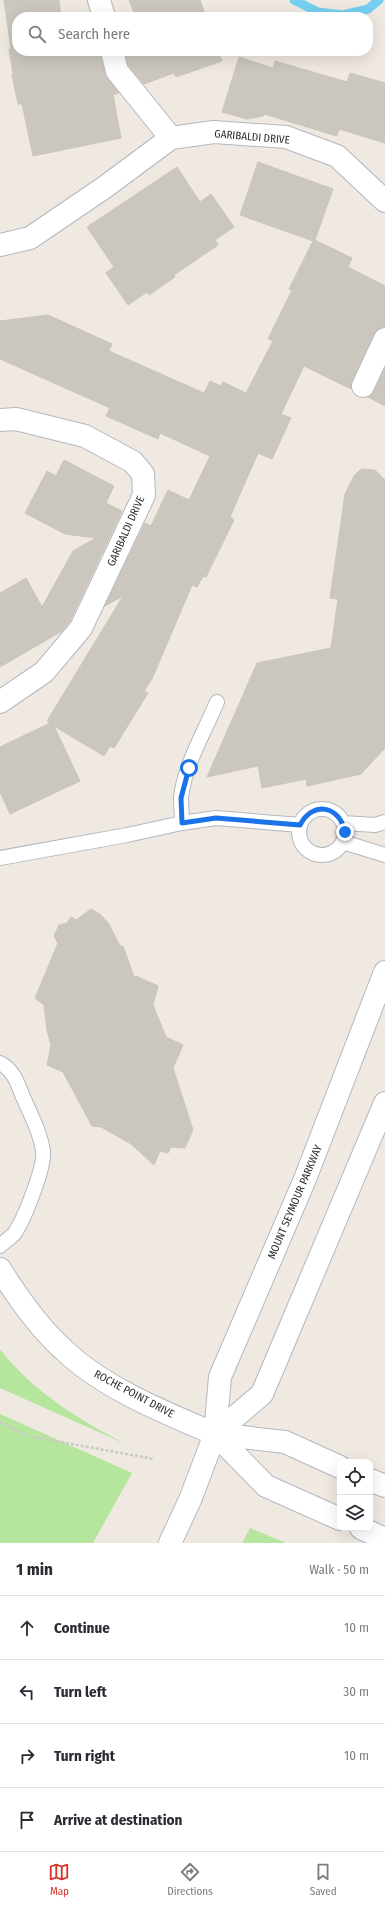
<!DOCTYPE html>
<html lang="en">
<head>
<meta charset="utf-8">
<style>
  body { margin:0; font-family:"Fira Sans Condensed",sans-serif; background:#f2f2f3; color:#2b2b33 }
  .controls { position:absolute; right:12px; bottom:12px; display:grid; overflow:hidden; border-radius:8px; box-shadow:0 4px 16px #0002 }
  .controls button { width:36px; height:36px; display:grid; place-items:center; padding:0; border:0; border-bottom:1px solid #e1e1e2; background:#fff; color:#2b2b33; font:20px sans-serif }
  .stop { position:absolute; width:12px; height:12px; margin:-9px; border:3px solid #1a73e8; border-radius:50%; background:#fff }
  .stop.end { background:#1a73e8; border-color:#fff; box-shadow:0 1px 4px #0008 }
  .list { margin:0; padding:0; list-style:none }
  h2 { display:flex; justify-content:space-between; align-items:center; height:52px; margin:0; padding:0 16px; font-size:17px }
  h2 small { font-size:13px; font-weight:400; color:#7c7c81 }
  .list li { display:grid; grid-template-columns:26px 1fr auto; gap:12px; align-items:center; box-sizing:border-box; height:64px; padding:0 16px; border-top:1px solid #e1e1e2 }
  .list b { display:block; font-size:15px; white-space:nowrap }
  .list em { font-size:13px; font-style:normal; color:#7c7c81 }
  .icon { flex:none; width:22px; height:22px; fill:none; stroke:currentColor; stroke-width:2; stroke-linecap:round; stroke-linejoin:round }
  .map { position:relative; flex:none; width:385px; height:1543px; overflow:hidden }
  .search { position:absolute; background:#fff; box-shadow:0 4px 16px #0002; left:12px; right:12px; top:12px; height:44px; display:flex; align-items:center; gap:10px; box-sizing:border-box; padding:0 14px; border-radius:16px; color:#7c7c81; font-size:15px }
  .sheet { height:308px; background:#fff }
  nav { display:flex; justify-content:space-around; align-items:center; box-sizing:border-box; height:56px; border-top:1px solid #e1e1e2; background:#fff; font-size:11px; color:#7c7c81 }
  nav a { display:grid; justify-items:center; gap:2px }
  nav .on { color:#d93025 }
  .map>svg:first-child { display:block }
  .green { fill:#b6e59e }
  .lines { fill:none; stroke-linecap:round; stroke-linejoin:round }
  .stream { stroke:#75cff0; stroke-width:9 }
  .building { fill:#cbc7bf; stroke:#cbc5ba }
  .lane-casing { stroke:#b4b7c1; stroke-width:16 }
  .street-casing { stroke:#b4b7c1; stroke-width:24 }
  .secondary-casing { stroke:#b4b7c1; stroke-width:24 }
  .path { stroke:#c9c9c9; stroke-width:2.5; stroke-dasharray:3 2; stroke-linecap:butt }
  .lane { stroke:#fff; stroke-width:14 }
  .street { stroke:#fff; stroke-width:22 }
  .secondary { stroke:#fff; stroke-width:22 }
  .route { stroke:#1a73e8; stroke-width:5 }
  .labels { text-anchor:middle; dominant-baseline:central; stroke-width:3; stroke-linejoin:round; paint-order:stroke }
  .street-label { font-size:11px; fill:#2e2e2e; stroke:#fff }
</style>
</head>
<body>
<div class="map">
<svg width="385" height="1543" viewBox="0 0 385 1543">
  <rect width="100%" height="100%" fill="#efe9e1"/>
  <path class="green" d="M0,1349C33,1392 82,1422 130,1446L0,1388Z
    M0,1414L132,1473L93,1543H0Z
    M250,1528L286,1543H242Z"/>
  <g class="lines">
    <path class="stream" d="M294,0L318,12L343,15L368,9L379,0"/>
  </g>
  <path class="building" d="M4,0H59L61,17H17V51H100L105,74L119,93L113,95L121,138L33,156L22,104H18L12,74L13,73L9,49H11Z
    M129,0H200L206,17H136Z
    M125,51H218L222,61L176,77L174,73L144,84L128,65Z
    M239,57L273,68L275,61L347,82L350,73L385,83V143L339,129L337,136L264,114L263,116L247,119L222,112Z
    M258,162L333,189L315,240L352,258L348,267L385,286V327L378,329L374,334L352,381L351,389L304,366L281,414L291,418L272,459L258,453L230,517L234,520L206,577L203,576L197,587L192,585L152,679L144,691L148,693L114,748L110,746L104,756L54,726L80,781L10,814L0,792V747L50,723L47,721L123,596L105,606L145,523L151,526L168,490L189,500L210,456L160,433L158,439L106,416L110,408L0,359V321L48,315L112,344L109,351L204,393L210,381L221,386L223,382L246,393L273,341L268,339L292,290L289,289L313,241L240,215Z
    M177,167L200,202L211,194L234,227L215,240L218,245L174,275L175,277L149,295L147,292L128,305L106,273L114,267L87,227Z
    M385,368V406L368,397L374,391Z
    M64,460L114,486L106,503L122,511L70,621L62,631L0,667V593L26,578L42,607L73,551L96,538L65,534L25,513L47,471L56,476Z
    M364,469L375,470L385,480V748L361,774L307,786L306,779L262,788L258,766L207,777L257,663L331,648L338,599L330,598L345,494L354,476L360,470Z
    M91,909L100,914L109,924L120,946H123L134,977L136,976L158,986L153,1005L166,1037L183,1045L173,1068L193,1130L185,1148L171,1147L168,1153L160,1151L154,1165L131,1144L101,1127L92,1126L63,1072L47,1065L51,1045L47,1031L44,1005L35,998L58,943L54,936L59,925L67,923L71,917L76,920Z"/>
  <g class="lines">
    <g class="lane-casing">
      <path id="lane" d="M299 832a23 23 0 1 1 46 0a23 23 0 1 1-46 0Z
        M182,823C182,814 181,806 181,798C184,766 205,731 217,702
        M343,823L375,825L385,822
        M343,842L385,855
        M0,858L127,835L182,823L216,818L300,825
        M0,1063C13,1069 18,1084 23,1097C31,1115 40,1132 43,1151C45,1167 24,1220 14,1234C10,1238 4,1242 0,1246"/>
    </g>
    <g class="street-casing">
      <path id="street" d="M99,0L104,17
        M112,51L117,71L171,138
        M0,245L30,238L105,187L171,138L214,132L286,137L337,156L385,201
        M363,386L385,339
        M0,420L16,419L85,436L133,462L143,474L144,495L81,628L44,672L0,702
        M0,1269C18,1298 38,1327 64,1350C103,1388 166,1413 215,1434"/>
    </g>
    <g class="secondary-casing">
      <path id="secondary" d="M215,1434L262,1394L385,1103
        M215,1434L266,1486L340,1519
        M215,1434L285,1442L340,1467
        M370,1480L385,1486
        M361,1528L385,1539
        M170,1543L190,1500L215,1434L220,1377L305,1179L385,972"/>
    </g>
    <path class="path" d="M0,1422L28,1436L154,1459"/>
    <use href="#lane" class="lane"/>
    <use href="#street" class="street"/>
    <use href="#secondary" class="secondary"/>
  </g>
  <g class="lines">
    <path class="route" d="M189,768L181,798L182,823L216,818L300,825C313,800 340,806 345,832"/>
  </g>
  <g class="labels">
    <g class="street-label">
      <text transform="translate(252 137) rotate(5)">GARIBALDI DRIVE</text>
      <text transform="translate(126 531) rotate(-66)">GARIBALDI DRIVE</text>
      <text transform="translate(295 1202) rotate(-67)">MOUNT SEYMOUR PARKWAY</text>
      <text transform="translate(134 1394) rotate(28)">ROCHE POINT DRIVE</text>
    </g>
  </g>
</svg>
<div class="controls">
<button><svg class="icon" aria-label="locate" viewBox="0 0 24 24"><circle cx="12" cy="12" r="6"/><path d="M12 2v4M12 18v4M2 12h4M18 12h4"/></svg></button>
<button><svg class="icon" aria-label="layers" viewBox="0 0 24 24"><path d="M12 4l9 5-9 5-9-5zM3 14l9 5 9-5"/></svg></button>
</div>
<div class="stop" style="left:189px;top:768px"></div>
<div class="stop end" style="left:345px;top:832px"></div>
<div class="search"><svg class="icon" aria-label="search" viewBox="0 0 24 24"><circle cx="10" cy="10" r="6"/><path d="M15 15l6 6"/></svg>Search here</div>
</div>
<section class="sheet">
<h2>1 min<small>Walk · 50 m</small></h2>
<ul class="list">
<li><svg class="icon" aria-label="ahead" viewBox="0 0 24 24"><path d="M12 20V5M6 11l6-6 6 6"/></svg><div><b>Continue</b></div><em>10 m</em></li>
<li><svg class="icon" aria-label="left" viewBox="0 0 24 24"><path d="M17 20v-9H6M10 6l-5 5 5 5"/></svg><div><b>Turn left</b></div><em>30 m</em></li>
<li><svg class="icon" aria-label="right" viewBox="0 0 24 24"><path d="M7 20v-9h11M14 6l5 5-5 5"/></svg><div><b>Turn right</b></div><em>10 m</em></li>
<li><svg class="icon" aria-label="arrive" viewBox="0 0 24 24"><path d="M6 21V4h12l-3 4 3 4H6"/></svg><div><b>Arrive at destination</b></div></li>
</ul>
</section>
<nav>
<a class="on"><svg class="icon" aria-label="map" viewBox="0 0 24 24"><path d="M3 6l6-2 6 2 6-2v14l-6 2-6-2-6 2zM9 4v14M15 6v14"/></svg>Map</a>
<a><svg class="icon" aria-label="directions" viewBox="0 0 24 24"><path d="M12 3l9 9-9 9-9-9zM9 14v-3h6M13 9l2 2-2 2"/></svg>Directions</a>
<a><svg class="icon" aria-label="saved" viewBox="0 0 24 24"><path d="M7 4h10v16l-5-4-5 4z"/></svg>Saved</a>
</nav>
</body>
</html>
